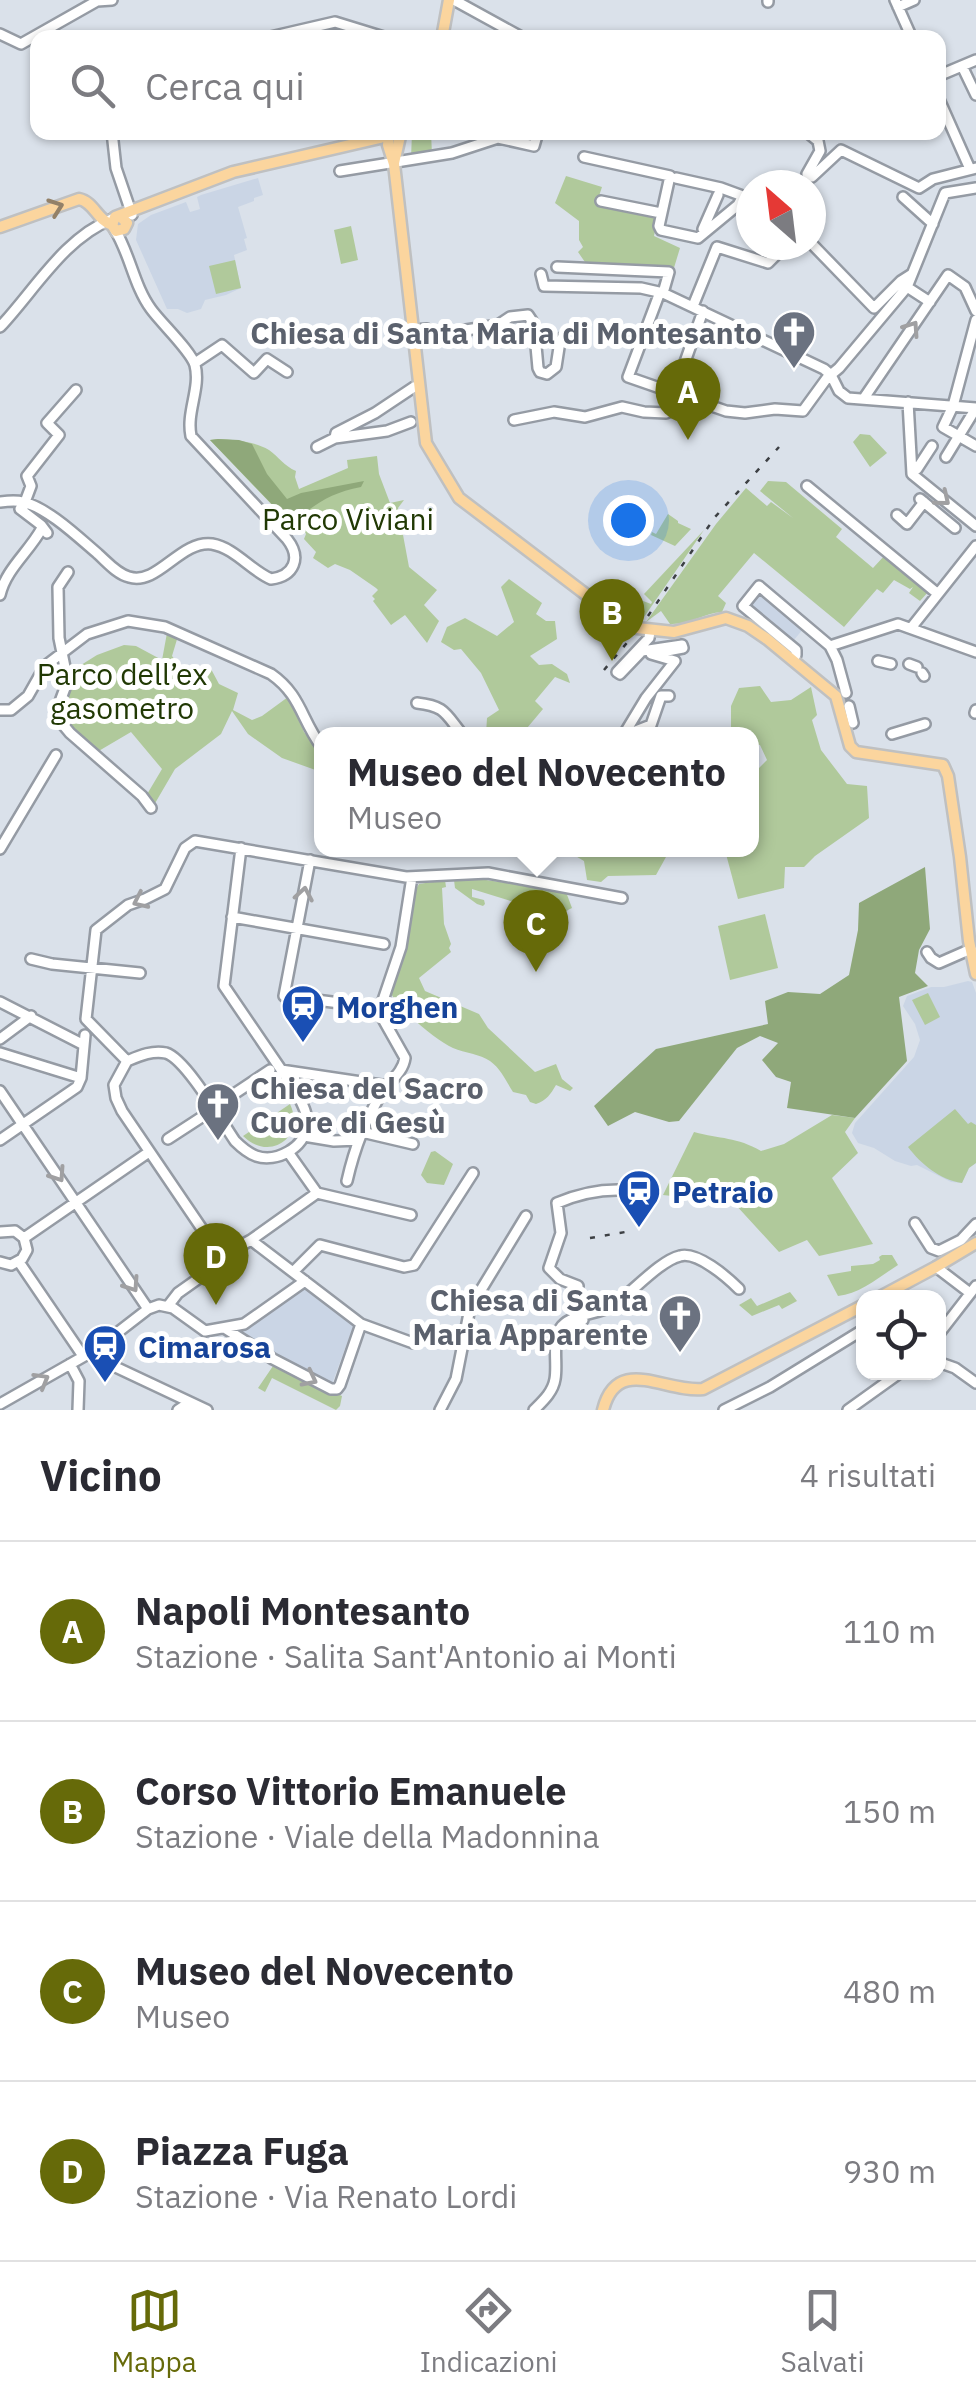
<!DOCTYPE html>
<html lang="it">
<head>
<meta charset="utf-8">
<style>
  body { margin:0; font-family:"IBM Plex Sans",sans-serif; background:#f7f7f7; color:#2b2b33 }
  .controls { position:absolute; right:30px; bottom:30px; display:grid; overflow:hidden; border-radius:20px; box-shadow:0 2px 8px #0004 }
  .controls button { width:90px; height:90px; display:grid; place-items:center; padding:0; border:0; border-bottom:2px solid #e1e1e2; background:#fff; color:#2b2b33; font:50px sans-serif }
  .compass { position:absolute; left:736px; top:170px; width:90px; height:90px; border-radius:50%; background:#fff; box-shadow:0 2px 8px #0004; rotate:332deg }
  .you { position:absolute; left:628px; top:520px; width:35px; height:35px; margin:-25px; border:8px solid #fff; border-radius:50%; background:#1a73e8; box-shadow:0 0 0 15px #1a73e833 }
  .badge { display:grid; place-items:center; width:65px; height:65px; border-radius:50%; background:#666a09; color:#fff; font-size:32px; font-weight:700 }
  .pin { position:absolute; translate:-50% -82px; filter:drop-shadow(0 2px 5px #0008) }
  .pin::after { content:''; position:absolute; top:52px; width:35px; height:30px; background:inherit; clip-path:polygon(0 0,100% 0,50% 100%) }
  .popup { position:absolute; left:314px; top:727px; width:445px; height:130px; box-sizing:border-box; display:grid; place-content:center; border-radius:20px; background:#fff; filter:drop-shadow(0 2px 8px #0005); font-size:32px; white-space:nowrap; color:#7c7c81 }
  .popup b { font-size:38px; color:#2b2b33 }
  .popup::after { content:''; position:absolute; left:50%; top:100%; margin-left:-20px; border:20px solid transparent; border-top-color:#fff }
  .list { margin:0; padding:0; list-style:none }
  h2 { display:flex; justify-content:space-between; align-items:center; height:130px; margin:0; padding:0 40px; font-size:42px }
  h2 small { font-size:32px; font-weight:400; color:#7c7c81 }
  .list li { display:grid; grid-template-columns:65px 1fr auto; gap:30px; align-items:center; box-sizing:border-box; height:180px; padding:0 40px; border-top:2px solid #e1e1e2 }
  .list b { display:block; font-size:38px; white-space:nowrap }
  .list p { margin:0; font-size:32px; white-space:nowrap; color:#7c7c81 }
  .list em { font-size:32px; font-style:normal; color:#7c7c81 }
  .icon { flex:none; width:55px; height:55px; fill:none; stroke:currentColor; stroke-width:2; stroke-linecap:round; stroke-linejoin:round }
  .map { position:relative; flex:none; width:976px; height:1410px; overflow:hidden }
  .search { position:absolute; background:#fff; box-shadow:0 2px 8px #0004; left:30px; right:30px; top:30px; height:110px; display:flex; align-items:center; gap:25px; box-sizing:border-box; padding:0 35px; border-radius:20px; color:#7c7c81; font-size:38px }
  .sheet { height:850px; background:#fff }
  nav { display:flex; justify-content:space-around; align-items:center; box-sizing:border-box; height:140px; border-top:2px solid #e1e1e2; background:#fff; font-size:28px; color:#7c7c81 }
  nav a { display:grid; justify-items:center; gap:5px }
  nav .on { color:#666a09 }
  .map>svg:first-child { display:block }
  .built { fill:#cad5e5 }
  .green { fill:#b0c99b }
  .forest { fill:#8fa87a }
  .lines { fill:none; stroke-linecap:round; stroke-linejoin:round }
  .minor-casing { stroke:#959ba4; stroke-width:14 }
  .major-casing { stroke:#bfc0c1; stroke-width:15 }
  .minor { stroke:#fff; stroke-width:9 }
  .major { stroke:#fbd59e; stroke-width:10 }
  .rail { stroke:#3d4044; stroke-width:2.5; stroke-dasharray:5 10; stroke-linecap:butt }
  .oneway { stroke:#938168 }
  .oneway2 { stroke:#a0a0a2 }
  .labels { text-anchor:middle; dominant-baseline:central; stroke-width:10; stroke-linejoin:round; paint-order:stroke }
  .worship-label { font-size:30px; font-weight:bold; fill:#5b616d; stroke:#fff; text-anchor:end }
  .park-label { font-size:30px; fill:#213904; stroke:#fff }
  .transit-label { font-size:30px; font-weight:bold; fill:#164399; stroke:#fff; text-anchor:start }
</style>
</head>
<body>
<div class="map">
<svg width="976" height="1410" viewBox="0 0 976 1410">
  <rect width="100%" height="100%" fill="#dae1ea"/>
  <path class="built" d="M258,178L263,195L254,198V201L238,207L247,238L244,239L247,250L234,255L241,288L226,295L205,300L201,309L187,313L178,309H167L136,240L138,224L151,215L186,202L190,212L197,210L200,209L197,197L201,195Z
    M759,590L804,628L793,641L748,604Z
    M968,981L972,982L976,993V1163L969,1168L962,1183L951,1182L917,1165L911,1166L895,1161L874,1148L858,1143L852,1133L855,1123L914,1057L920,1040L915,1024L903,1006L907,996L931,987H944Z
    M303,1286L354,1324L332,1384L281,1358L242,1331Z"/>
  <path class="green" d="M412,133H431L432,154L411,158Z
    M566,176L602,187L597,202L658,215L654,236L680,248L673,271L639,267L634,264V267L587,265L578,252L583,247L579,240V221L555,203Z
    M351,226L358,260L341,264L334,230Z
    M235,260L241,288L216,294L209,266Z
    M860,434L870,435L887,453L870,467L853,442Z
    M218,439C235,440 254,441 269,450C279,457 284,466 296,471L295,477L299,489L348,468L347,460L377,456L379,474L390,503L404,500L398,508L409,567L437,590L424,605L439,621L427,643L405,615L391,625L373,601L375,599L372,596L378,590L376,588L350,570L335,564L328,568L313,558L316,552L304,539L306,534L304,530L300,528L296,530L210,440Z
    M768,481L786,482L842,529L836,537L873,568L885,555L929,591L920,601L909,593L913,587L910,589L894,580L883,593L877,589L844,627L754,553L718,596L726,603L722,612C704,613 689,625 670,624L661,611L646,622L716,524L746,488L767,506L771,502L793,518L760,491Z
    M668,514L678,521V523L691,529L675,546L651,535L652,532L656,534Z
    M704,530L642,620L638,617L639,615L634,603L638,599L651,604L652,602L644,594Z
    M509,579L542,603L536,614L546,621H555L557,639L530,656L539,665L552,664L567,674L570,683L555,677L535,701L543,709L522,734H486L487,718L499,710L481,673L461,649L454,650L441,642L447,627L465,618L497,636L514,622L501,587Z
    M167,633L178,636L172,656L190,679L199,677L203,667L211,669L219,684L238,693L233,710L252,720L262,716L288,697L294,706L304,732L321,754V772L282,758L248,734L232,711L221,734L175,769L154,805L146,796L162,769L131,732L97,752L61,718L59,708L69,677L81,665L97,655L124,645L136,646L162,660Z
    M760,686L771,702L791,700L811,687L817,715L812,720L821,750L847,784L867,786L869,818L815,856L804,867H785L784,888L738,899L726,854L697,856L699,850H751V764L757,770L767,760L760,745L751,743V734H731V706L739,688Z
    M556,850H649L666,857L656,875L608,876L601,882L587,880L584,861L567,851Z
    M445,880L446,887L442,888L444,924L451,944L449,948L451,952L419,978L425,991L479,1014L488,1028L535,1072L556,1064L562,1079L573,1088L570,1091L556,1085C550,1095 547,1100 536,1104L530,1102L526,1095L513,1092C506,1081 501,1069 490,1061C480,1054 465,1053 453,1048C435,1040 399,1009 390,992L412,896L419,884Z
    M454,880H486L566,892L572,908C562,912 556,924 546,926L515,917L514,902L472,889V897L484,900L485,904L483,906L477,904L455,888Z
    M765,914L778,968L730,980L718,926Z
    M928,993L940,1017L925,1025L912,1000Z
    M290,1104C306,1138 269,1162 243,1136Z
    M955,1109L968,1124L971,1122L976,1125V1163L969,1168L962,1183C940,1180 921,1164 908,1147Z
    M832,1115L855,1118L845,1132L858,1153L832,1178L873,1244L819,1256L807,1240L779,1252L734,1203L663,1195L694,1132C720,1139 737,1137 761,1151L784,1144Z
    M435,1151L453,1164L444,1185L427,1183L421,1175L431,1152Z
    M882,1255H892L898,1265C879,1277 860,1294 838,1296L827,1275L851,1271V1266L873,1264L880,1260L879,1257Z
    M790,1292L797,1301L782,1309L779,1305L752,1316L739,1305L751,1298L757,1306Z
    M273,1366L342,1396L340,1406L336,1410L272,1378L265,1392L258,1388Z"/>
  <path class="forest" d="M218,439L239,440L252,444L267,474L287,499L301,493L364,481L361,487C330,493 315,504 291,524L210,440Z
    M925,867L930,929L919,950L915,973L928,986L899,997L907,1061L855,1118L787,1108L791,1082L776,1077L762,1060L778,1043L760,1036L737,1048L679,1121L669,1122L635,1112L608,1126L594,1106L656,1049L768,1024L765,1001L788,992L820,994L849,975L858,930L859,903Z"/>
  <g class="lines">
    <g class="minor-casing">
      <path id="minor" d="M454,0L523,38
        M895,0L912,38
        M768,2V0
        M898,7L914,0
        M0,34L21,44L97,1L112,0
        M266,38L335,22L387,38
        M962,66L976,95
        M938,76L976,60
        M938,97L970,169
        M112,132L116,168L132,215
        M807,132L818,141L820,151L807,174L809,177H812L841,150L919,188L933,179L976,168
        M584,157L670,176L659,226L661,230L698,238L738,205L743,196
        M340,171L452,153L498,138L534,146L538,132
        M676,178L721,188L751,199
        M903,197L933,224
        M601,201L661,213
        M703,229L718,195
        M811,243L874,308L901,281L912,274
        M557,267L669,272L663,293
        M541,274L544,286L641,288L663,293L824,369L831,375
        M907,287L930,302
        M660,292L628,377L726,411L745,413L775,409L803,411L827,378L839,368L907,287L945,193L976,188
        M693,306L717,247L768,263L783,248
        M976,320L953,406L943,427L976,446
        M0,327C34,291 64,238 112,219
        M412,330L427,329L434,335L498,325L510,317L528,315L534,324L538,368L540,372L547,374L556,367L560,341L563,337
        M195,363L222,345L254,373L267,359L287,372
        M831,375L839,391L848,398L976,408
        M674,393L703,311
        M864,398L948,275L965,287L976,311
        M908,402L912,474L976,526
        M514,420L554,412L585,417L622,407L644,412L666,413L694,402
        M335,438L336,433L375,413L414,387L419,386
        M317,447L335,438L387,431L411,422
        M946,457L976,408
        M917,469L932,446
        M807,486L938,594
        M920,499L955,528
        M0,502C7,501 16,500 23,502C48,508 78,537 98,554C107,562 117,574 129,577C158,586 180,540 212,544C235,548 250,570 271,579C294,576 302,558 287,539L191,436C186,412 201,388 195,365C191,351 161,323 151,309C134,286 130,254 115,230
        M20,509L41,525L47,533
        M22,510L31,486L27,476L59,435L47,423L76,390
        M897,515L907,524L924,502
        M68,572L58,587L59,638L67,677L65,688L58,707L60,721L70,733L142,796L151,808
        M0,595C6,569 29,552 42,528
        M911,628L976,546
        M650,631L649,638L617,672L620,674L642,651L682,645L683,648L651,654L675,661L646,698L626,731L628,734L651,725L661,696H669
        M830,646L898,624L976,652
        M793,659L796,655V650L743,606L759,586L830,646L837,660L846,693
        M878,661L891,664
        M909,664L917,667
        M922,673L924,676
        M417,703C445,706 445,713 462,734
        M849,706L853,723
        M0,710H11L28,696L45,666L87,634L128,621L165,627L271,674C301,695 301,719 321,746
        M975,713L976,710
        M892,734L925,724
        M241,848L224,986L297,1093C302,1104 308,1113 307,1125C305,1148 276,1163 256,1156C248,1153 241,1147 235,1141C222,1122 186,1059 166,1053C152,1050 139,1056 127,1061L114,1085L116,1098L122,1111L217,1251L222,1256L251,1240L317,1193
        M0,849L56,755
        M310,860L284,996L380,1008
        M232,917L384,944
        M927,952L931,958L939,963L971,949
        M31,959L52,964L140,973
        M0,1002L84,1045
        M0,1039L31,1016
        M0,1053L81,1078
        M127,1061L86,1019L96,930L128,905L145,899L165,889L185,848L195,841L406,877L488,873L622,898
        M281,1070L388,1086
        M0,1091L148,1309
        M234,1094L270,1070
        M362,1132L413,1144
        M304,1136L334,1141L359,1140
        M168,1139L208,1113
        M0,1140L77,1087L81,1078L85,1035
        M288,1152L317,1193L411,1215
        M347,1181C354,1150 366,1118 383,1091C391,1080 403,1072 405,1058L379,1012L401,947L412,877
        M915,1223L931,1248L939,1251L961,1240L976,1224
        M0,1232L15,1231L24,1238
        M24,1238L149,1152
        M251,1240L361,1324L413,1343
        M0,1262L11,1265L22,1259L27,1250L24,1238
        M19,1262L83,1356
        M936,1267L970,1293
        M294,1271L320,1245L404,1267L414,1265L473,1173
        M578,1286L560,1279L549,1268L561,1233L557,1203C576,1195 596,1190 617,1190
        M168,1306L178,1293L202,1276
        M226,1329L273,1359L331,1389H337L340,1385L361,1324
        M938,1335L976,1286
        M558,1344L568,1332L583,1320
        M95,1350L107,1363L207,1410
        M938,1362L955,1368L976,1383
        M70,1364L79,1381L78,1410
        M0,1404L95,1350L148,1309L159,1305L173,1308L205,1331L244,1324L305,1281
        M178,1410L184,1406L192,1410
        M440,1410L456,1379L470,1308L526,1216
        M534,1410C543,1401 553,1392 555,1379C558,1363 551,1339 562,1326C574,1313 597,1315 612,1306C631,1294 659,1261 680,1256C697,1251 727,1277 739,1289
        M724,1410L770,1387L861,1331L864,1333
        M848,1410L901,1372"/>
    </g>
    <g class="major-casing">
      <path id="major" d="M442,38L449,0
        M389,134L388,145L394,164L426,443L459,498L605,609L637,628L674,632L726,618L748,626L767,639L836,696L850,746L856,752L943,765L948,776L960,857L969,941L976,974
        M394,163L401,132
        M112,225L115,217L233,172L380,138L391,133
        M112,225L116,231L124,229L127,223L121,217
        M0,227L79,199C94,202 97,220 112,225
        M878,1298L936,1267L976,1243
        M603,1410C617,1354 665,1393 703,1389L864,1305"/>
    </g>
    <use href="#minor" class="minor"/>
    <use href="#major" class="major"/>
    <path class="rail" d="M648,616L715,517L779,447
      M604,670L631,638
      M590,1238L631,1231"/>
  </g>
  <defs><path id="oneway-chevron" d="M-2-3.5L2.5 0L-2 3.5" fill="none" stroke-width="1.6" stroke-linecap="round" stroke-linejoin="round" transform="scale(2.5)"/></defs>
  <use class="oneway" href="#oneway-chevron" transform="translate(56 207) rotate(-20)"/>
  <g class="oneway2">
    <use href="#oneway-chevron" transform="translate(912 328) rotate(-56)"/>
    <use href="#oneway-chevron" transform="translate(943 499) rotate(39)"/>
    <use href="#oneway-chevron" transform="translate(304 894) rotate(-80)"/>
    <use href="#oneway-chevron" transform="translate(140 901) rotate(155)"/>
    <use href="#oneway-chevron" transform="translate(58 1175) rotate(56)"/>
    <use href="#oneway-chevron" transform="translate(132 1285) rotate(56)"/>
    <use href="#oneway-chevron" transform="translate(310 1379) rotate(27)"/>
    <use href="#oneway-chevron" transform="translate(42 1380) rotate(-30)"/>
  </g>
  <defs>
    <g id="church-pin" transform="scale(2.25)"><path d="M0 17L-7.5 6A9.5 9.5 0 1 1 7.5 6Z" fill="#6b7280" stroke="#fff"/><path d="M-1.2-6h2.4v3.5h3.3v2.4h-3.3V6h-2.4V-.1h-3.3v-2.4h3.3Z" fill="#fff"/></g>
    <g id="station-pin" transform="scale(2.25)"><path d="M0 17L-7.5 6A9.5 9.5 0 1 1 7.5 6Z" fill="#1a4fb4" stroke="#fff"/><path d="M-3-6H3Q5-6 5-4V2Q5 4 3 4L4.5 6H3L1.5 4h-3L-3 6H-4.5L-3 4Q-5 4-5 2V-4Q-5-6-3-6ZM-3.5-4v3h7v-3ZM-3.5 1v1.5H-2V1ZM2 1v1.5H3.5V1Z" fill="#fff"/></g>
  </defs>
  <g fill-rule="evenodd">
    <use href="#church-pin" x="794" y="332"/>
    <use href="#station-pin" x="303" y="1006"/>
    <use href="#church-pin" x="218" y="1104"/>
    <use href="#station-pin" x="639" y="1191"/>
    <use href="#church-pin" x="680" y="1316"/>
    <use href="#station-pin" x="105" y="1346"/>
  </g>
  <g class="labels">
    <g class="worship-label">
      <text x="762" y="332">Chiesa di Santa Maria di Montesanto</text>
      <text x="250" y="1087" text-anchor="start">Chiesa del Sacro<tspan x="250" dy="34">Cuore di Gesù</tspan></text>
      <text x="648" y="1299">Chiesa di Santa<tspan x="648" dy="34">Maria Apparente</tspan></text>
    </g>
    <g class="park-label">
      <text x="348" y="518">Parco Viviani</text>
      <text x="122" y="673">Parco dell’ex<tspan x="122" dy="34">gasometro</tspan></text>
    </g>
    <g class="transit-label">
      <text x="336" y="1006">Morghen</text>
      <text x="672" y="1191">Petraio</text>
      <text x="138" y="1346">Cimarosa</text>
    </g>
  </g>
</svg>
<div class="controls">
<button><svg class="icon" aria-label="locate" viewBox="0 0 24 24"><circle cx="12" cy="12" r="6"/><path d="M12 2v4M12 18v4M2 12h4M18 12h4"/></svg></button>
</div>
<svg class="compass" viewBox="-18 -18 36 36"><path d="M0-13l5 13h-10z" fill="#e53935"/><path d="M0 13l5-13h-10z" fill="#7c7c81"/></svg>
<div class="you"></div>
<div class="pin badge" style="left:688px;top:440px">A</div>
<div class="pin badge" style="left:612px;top:661px">B</div>
<div class="pin badge" style="left:536px;top:972px">C</div>
<div class="popup"><b>Museo del Novecento</b>Museo</div>
<div class="pin badge" style="left:216px;top:1305px">D</div>
<div class="search"><svg class="icon" aria-label="search" viewBox="0 0 24 24"><circle cx="10" cy="10" r="6"/><path d="M15 15l6 6"/></svg>Cerca qui</div>
</div>
<section class="sheet">
<h2>Vicino<small>4 risultati</small></h2>
<ul class="list">
<li><span class="badge">A</span><div><b>Napoli Montesanto</b><p>Stazione · Salita Sant'Antonio ai Monti</p></div><em>110 m</em></li>
<li><span class="badge">B</span><div><b>Corso Vittorio Emanuele</b><p>Stazione · Viale della Madonnina</p></div><em>150 m</em></li>
<li><span class="badge">C</span><div><b>Museo del Novecento</b><p>Museo</p></div><em>480 m</em></li>
<li><span class="badge">D</span><div><b>Piazza Fuga</b><p>Stazione · Via Renato Lordi</p></div><em>930 m</em></li>
</ul>
</section>
<nav>
<a class="on"><svg class="icon" aria-label="map" viewBox="0 0 24 24"><path d="M3 6l6-2 6 2 6-2v14l-6 2-6-2-6 2zM9 4v14M15 6v14"/></svg>Mappa</a>
<a><svg class="icon" aria-label="directions" viewBox="0 0 24 24"><path d="M12 3l9 9-9 9-9-9zM9 14v-3h6M13 9l2 2-2 2"/></svg>Indicazioni</a>
<a><svg class="icon" aria-label="saved" viewBox="0 0 24 24"><path d="M7 4h10v16l-5-4-5 4z"/></svg>Salvati</a>
</nav>
</body>
</html>
